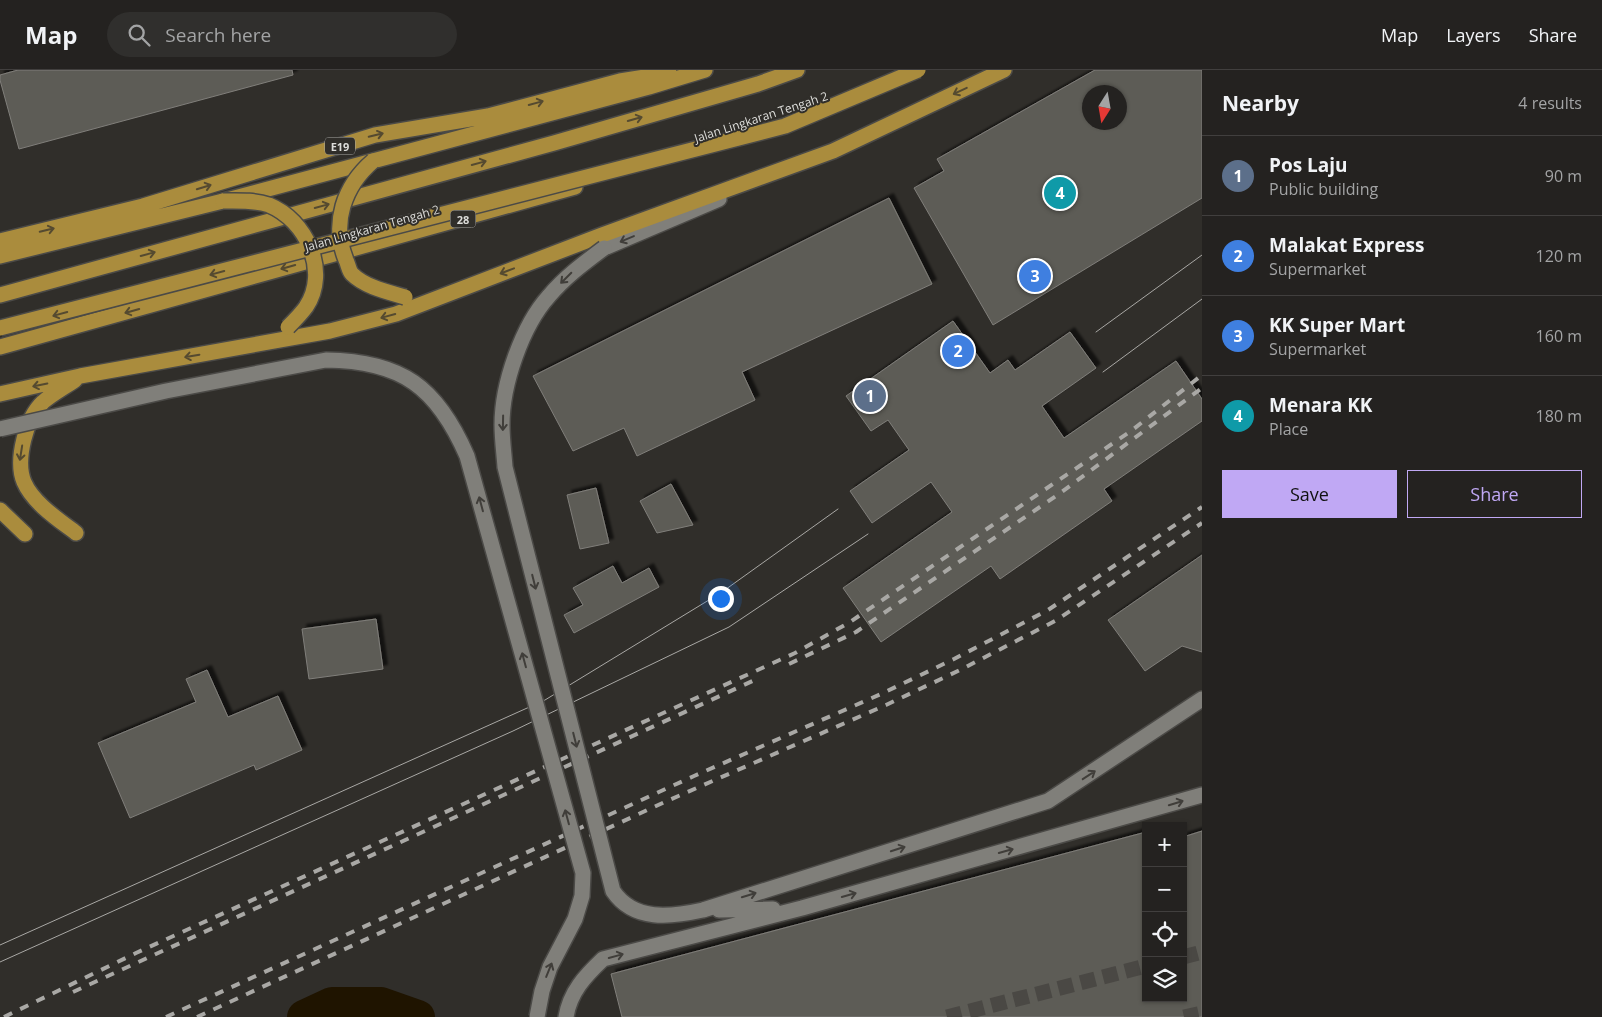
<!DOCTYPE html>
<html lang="en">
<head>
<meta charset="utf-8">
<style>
  body { margin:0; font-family:"Open Sans",sans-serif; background:#302f2d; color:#f1f3f6 }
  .controls { position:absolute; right:15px; bottom:15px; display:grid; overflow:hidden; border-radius:0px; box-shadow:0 1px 4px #0004 }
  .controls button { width:45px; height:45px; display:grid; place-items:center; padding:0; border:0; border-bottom:1px solid #413f3e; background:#242220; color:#f1f3f6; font:25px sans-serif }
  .compass { position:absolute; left:1082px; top:15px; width:45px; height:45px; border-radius:50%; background:#242220; box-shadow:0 1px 4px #0004; rotate:191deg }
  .you { position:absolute; left:720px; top:528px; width:18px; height:18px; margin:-12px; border:4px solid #fff; border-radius:50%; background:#1a73e8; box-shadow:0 0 0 8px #1a73e833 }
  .badge { display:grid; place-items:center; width:32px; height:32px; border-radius:50%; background:#c0a8f4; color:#fff; font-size:16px; font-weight:700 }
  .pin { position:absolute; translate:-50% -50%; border:2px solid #fff; box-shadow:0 1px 5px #0006 }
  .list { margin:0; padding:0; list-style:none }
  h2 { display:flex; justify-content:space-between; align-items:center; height:65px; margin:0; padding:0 20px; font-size:21px }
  h2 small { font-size:16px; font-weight:400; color:#a3a4a5 }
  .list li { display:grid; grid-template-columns:32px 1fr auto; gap:15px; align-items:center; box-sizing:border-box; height:80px; padding:0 20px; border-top:1px solid #413f3e }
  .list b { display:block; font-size:19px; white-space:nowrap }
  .list p { margin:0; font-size:16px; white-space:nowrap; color:#a3a4a5 }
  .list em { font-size:16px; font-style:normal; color:#a3a4a5 }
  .actions { display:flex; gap:10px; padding:15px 20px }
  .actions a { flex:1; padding:11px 0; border:1px solid #c0a8f4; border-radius:0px; text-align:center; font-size:18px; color:#c0a8f4 }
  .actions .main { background:#c0a8f4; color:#111 }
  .icon { flex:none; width:28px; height:28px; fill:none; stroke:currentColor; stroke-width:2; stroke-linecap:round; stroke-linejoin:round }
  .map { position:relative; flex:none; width:1202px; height:947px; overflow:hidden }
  header { display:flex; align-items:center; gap:30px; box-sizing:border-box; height:70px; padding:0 25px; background:#242220; border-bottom:1px solid #413f3e }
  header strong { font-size:24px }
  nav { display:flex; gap:28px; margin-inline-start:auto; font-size:18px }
  .search { width:350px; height:45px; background:#302f2d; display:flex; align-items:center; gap:12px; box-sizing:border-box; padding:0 18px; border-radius:28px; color:#a3a4a5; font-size:19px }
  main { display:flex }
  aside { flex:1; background:#242220 }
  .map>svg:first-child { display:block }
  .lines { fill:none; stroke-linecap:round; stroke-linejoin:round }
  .river { stroke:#1f1400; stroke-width:34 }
  .building { fill:#5d5b57; stroke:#807f7a; fill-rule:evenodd; filter:url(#shadow) }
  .secondary-tunnel { stroke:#4a4844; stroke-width:15; stroke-dasharray:15 8; stroke-linecap:butt }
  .street-casing { stroke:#4b4a47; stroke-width:18 }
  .highway-casing { stroke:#4b4a47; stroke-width:18 }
  .street { stroke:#807f7a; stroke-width:15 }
  .highway { stroke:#aa8c3d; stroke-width:15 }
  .tram { stroke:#a9a8a5; stroke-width:1 }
  .rail { stroke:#a9a8a5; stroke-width:4; stroke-dasharray:9 9; stroke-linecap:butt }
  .street-bridge-casing { stroke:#4b4a47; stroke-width:18; stroke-linecap:butt }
  .highway-bridge-casing { stroke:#4b4a47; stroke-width:18; stroke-linecap:butt }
  .street-bridge { stroke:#807f7a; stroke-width:15 }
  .highway-bridge { stroke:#aa8c3d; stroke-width:15 }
  .oneway { stroke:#554a30 }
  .oneway2 { stroke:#403e3a }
  .labels { text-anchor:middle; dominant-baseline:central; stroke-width:4; stroke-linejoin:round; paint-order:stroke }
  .shield { fill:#302e2a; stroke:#a9a8a5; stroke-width:1 }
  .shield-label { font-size:11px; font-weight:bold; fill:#ddddda }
  .street-label { font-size:12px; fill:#ddddda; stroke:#302e2a }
</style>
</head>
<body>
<header>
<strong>Map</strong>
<div class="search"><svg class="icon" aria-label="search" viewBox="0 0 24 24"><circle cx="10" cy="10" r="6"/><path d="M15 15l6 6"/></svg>Search here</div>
<nav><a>Map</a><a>Layers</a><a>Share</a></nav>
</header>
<main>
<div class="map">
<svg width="1202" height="947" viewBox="0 0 1202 947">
  <defs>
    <filter id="shadow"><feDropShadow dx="4.5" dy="-4.5" stdDeviation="1" flood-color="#0009"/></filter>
  </defs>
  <rect width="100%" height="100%" fill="#302e2a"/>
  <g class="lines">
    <path class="river" d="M304,947L332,934H381L418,947"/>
  </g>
  <path class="building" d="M18,0H292L293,5L19,79L0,10V5Z
    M1095,0H1202V128L993,255L914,118L944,101L937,89ZM1090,22H1120V52H1090Z
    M889,128L932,214L742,302L755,330L637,386L624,358L573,381L533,306Z
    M953,251L990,303L1008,290L1015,300L1070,262L1096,298L1042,336L1064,368L1176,291L1202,329V351L1104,419L1112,431L1000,509L991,496L881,572L843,518L952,442L931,412L872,453L850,421L909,380L888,350L871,361L846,326Z
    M671,414L693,455L657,463L640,431Z
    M596,418L609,473L580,479L567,425Z
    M1202,485V582L1182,576L1145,601L1108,550Z
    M613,496L622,513L649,498L659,517L574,563L564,545L583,535L573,518Z
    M376,549L383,599L309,609L302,559Z
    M207,600L228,647L278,626L302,680L256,700L254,695L130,748L98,673L196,632L186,609Z
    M1202,761V947H622L611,904L1146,762V928H1183V767Z"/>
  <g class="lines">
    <path class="secondary-tunnel" d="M1183,887L1202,882
      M947,947L1146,896
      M1184,947L1202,943"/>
    <g class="street-casing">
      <path id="street" d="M604,178L719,129
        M703,840L1048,731L1202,629
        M719,840L773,839
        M566,947C570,922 585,906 603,889L802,838L1202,725"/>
    </g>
    <g class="highway-casing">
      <path id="highway" d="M0,171L143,136L375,65L488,46L620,11L669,3
        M0,186L223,131L649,17L705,0
        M0,225L554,73L758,14L797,0
        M0,277L575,117
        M75,310C65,317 52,324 43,332C26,348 15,390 24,412C33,433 59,450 76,463
        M0,324L80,306L330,261L396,244L602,165L833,81L1004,0
        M0,440L25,464"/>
    </g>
    <use href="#street" class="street"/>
    <use href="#highway" class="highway"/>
    <path class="tram" d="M1096,262L1202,185
      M1103,302L1202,229
      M0,875L545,630L722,522L838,439
      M0,892L513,661L729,557L868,464"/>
    <path class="rail" d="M789,594L856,562L1059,424L1202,318
      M73,922L757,609
      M4,947L136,883L795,583L850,552L1131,361L1202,305
      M166,947L694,706L881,624L954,589L1048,540L1202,437
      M197,947L667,731L886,635L960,600L1055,551L1202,453"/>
    <g class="street-bridge-casing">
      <path id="street-bridge" d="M604,178C584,193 565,207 549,226C522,256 502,314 502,355C502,369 504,383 505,397L613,821C634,852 671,847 703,840
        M0,359L166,321L326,290C402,291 437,317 467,386L583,803L582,826L575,849L550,897L542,921L537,947"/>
    </g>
    <g class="highway-bridge-casing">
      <path id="highway-bridge" d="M373,91C344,116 331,153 346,190C348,194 349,201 352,204C365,217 388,222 405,227
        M223,131C238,131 254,130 269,135C306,150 330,201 306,237C301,244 294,251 288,257
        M0,258L785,56L918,0"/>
    </g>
    <use href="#street-bridge" class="street-bridge"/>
    <use href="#highway-bridge" class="highway-bridge"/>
  </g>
  <defs><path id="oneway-shaft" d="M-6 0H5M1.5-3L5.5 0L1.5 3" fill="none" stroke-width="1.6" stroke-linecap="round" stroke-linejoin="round" transform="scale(1.25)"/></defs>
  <g class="oneway">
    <use href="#oneway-shaft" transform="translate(960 21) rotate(155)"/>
    <use href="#oneway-shaft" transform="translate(536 33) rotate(-15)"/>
    <use href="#oneway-shaft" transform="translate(635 49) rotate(-16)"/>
    <use href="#oneway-shaft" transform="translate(376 65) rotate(-13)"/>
    <use href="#oneway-shaft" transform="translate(479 93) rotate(-15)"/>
    <use href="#oneway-shaft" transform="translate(204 117) rotate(-17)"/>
    <use href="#oneway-shaft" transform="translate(322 136) rotate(-15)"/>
    <use href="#oneway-shaft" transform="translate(47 160) rotate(-14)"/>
    <use href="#oneway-shaft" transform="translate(148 184) rotate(-15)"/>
    <use href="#oneway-shaft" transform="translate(288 197) rotate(164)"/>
    <use href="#oneway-shaft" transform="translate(507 201) rotate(159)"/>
    <use href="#oneway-shaft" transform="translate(217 203) rotate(165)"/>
    <use href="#oneway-shaft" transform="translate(132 241) rotate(164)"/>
    <use href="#oneway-shaft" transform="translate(60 244) rotate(165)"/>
    <use href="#oneway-shaft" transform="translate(388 246) rotate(165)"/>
    <use href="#oneway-shaft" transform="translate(192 286) rotate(170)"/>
    <use href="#oneway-shaft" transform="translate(40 315) rotate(168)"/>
    <use href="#oneway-shaft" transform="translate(21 383) rotate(99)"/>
  </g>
  <g class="oneway2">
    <use href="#oneway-shaft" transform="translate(627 169) rotate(157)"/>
    <use href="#oneway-shaft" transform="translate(566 208) rotate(135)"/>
    <use href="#oneway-shaft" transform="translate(503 353) rotate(91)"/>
    <use href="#oneway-shaft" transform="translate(481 434) rotate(-105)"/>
    <use href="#oneway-shaft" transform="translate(534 512) rotate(76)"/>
    <use href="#oneway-shaft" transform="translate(524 590) rotate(-105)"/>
    <use href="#oneway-shaft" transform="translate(575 670) rotate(76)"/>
    <use href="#oneway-shaft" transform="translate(1089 705) rotate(-33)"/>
    <use href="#oneway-shaft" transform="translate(1176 733) rotate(-17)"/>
    <use href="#oneway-shaft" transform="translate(567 747) rotate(-105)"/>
    <use href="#oneway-shaft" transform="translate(898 779) rotate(-18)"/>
    <use href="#oneway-shaft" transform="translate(1006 781) rotate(-16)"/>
    <use href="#oneway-shaft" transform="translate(749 825) rotate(-17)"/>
    <use href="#oneway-shaft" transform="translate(849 825) rotate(-16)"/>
    <use href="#oneway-shaft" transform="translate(616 886) rotate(-15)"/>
    <use href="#oneway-shaft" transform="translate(549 900) rotate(-68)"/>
  </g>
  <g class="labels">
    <g class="shield">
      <rect x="325" y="67.5" width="30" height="17" rx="4"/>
      <rect x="450.5" y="140.5" width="25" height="17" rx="4"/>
    </g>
    <g class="shield-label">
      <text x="340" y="76">E19</text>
      <text x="463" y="149">28</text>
    </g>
    <g class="street-label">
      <text transform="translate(761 47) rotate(-18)">Jalan Lingkaran Tengah 2</text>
      <text transform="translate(372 158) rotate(-16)">Jalan Lingkaran Tengah 2</text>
    </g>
  </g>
</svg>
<div class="controls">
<button>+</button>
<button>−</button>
<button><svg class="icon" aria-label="locate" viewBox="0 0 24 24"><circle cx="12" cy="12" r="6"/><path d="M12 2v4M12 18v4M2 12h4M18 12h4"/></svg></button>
<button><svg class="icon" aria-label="layers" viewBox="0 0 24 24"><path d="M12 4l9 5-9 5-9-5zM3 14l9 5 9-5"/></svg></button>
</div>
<svg class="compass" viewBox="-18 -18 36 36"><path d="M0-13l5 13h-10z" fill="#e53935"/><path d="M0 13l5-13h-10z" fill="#a3a4a5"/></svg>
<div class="you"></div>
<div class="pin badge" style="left:870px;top:326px;background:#5c6f8a">1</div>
<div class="pin badge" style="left:958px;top:281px;background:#3f7fe0">2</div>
<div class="pin badge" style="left:1035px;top:206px;background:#3f7fe0">3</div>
<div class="pin badge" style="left:1060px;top:123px;background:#0f9aa8">4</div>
</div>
<aside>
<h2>Nearby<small>4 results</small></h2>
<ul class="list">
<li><span class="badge" style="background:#5c6f8a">1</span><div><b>Pos Laju</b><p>Public building</p></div><em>90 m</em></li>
<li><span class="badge" style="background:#3f7fe0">2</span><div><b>Malakat Express</b><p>Supermarket</p></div><em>120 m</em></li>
<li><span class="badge" style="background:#3f7fe0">3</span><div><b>KK Super Mart</b><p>Supermarket</p></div><em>160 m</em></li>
<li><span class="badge" style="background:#0f9aa8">4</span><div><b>Menara KK</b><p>Place</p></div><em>180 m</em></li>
</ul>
<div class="actions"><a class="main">Save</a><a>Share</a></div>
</aside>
</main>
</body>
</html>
